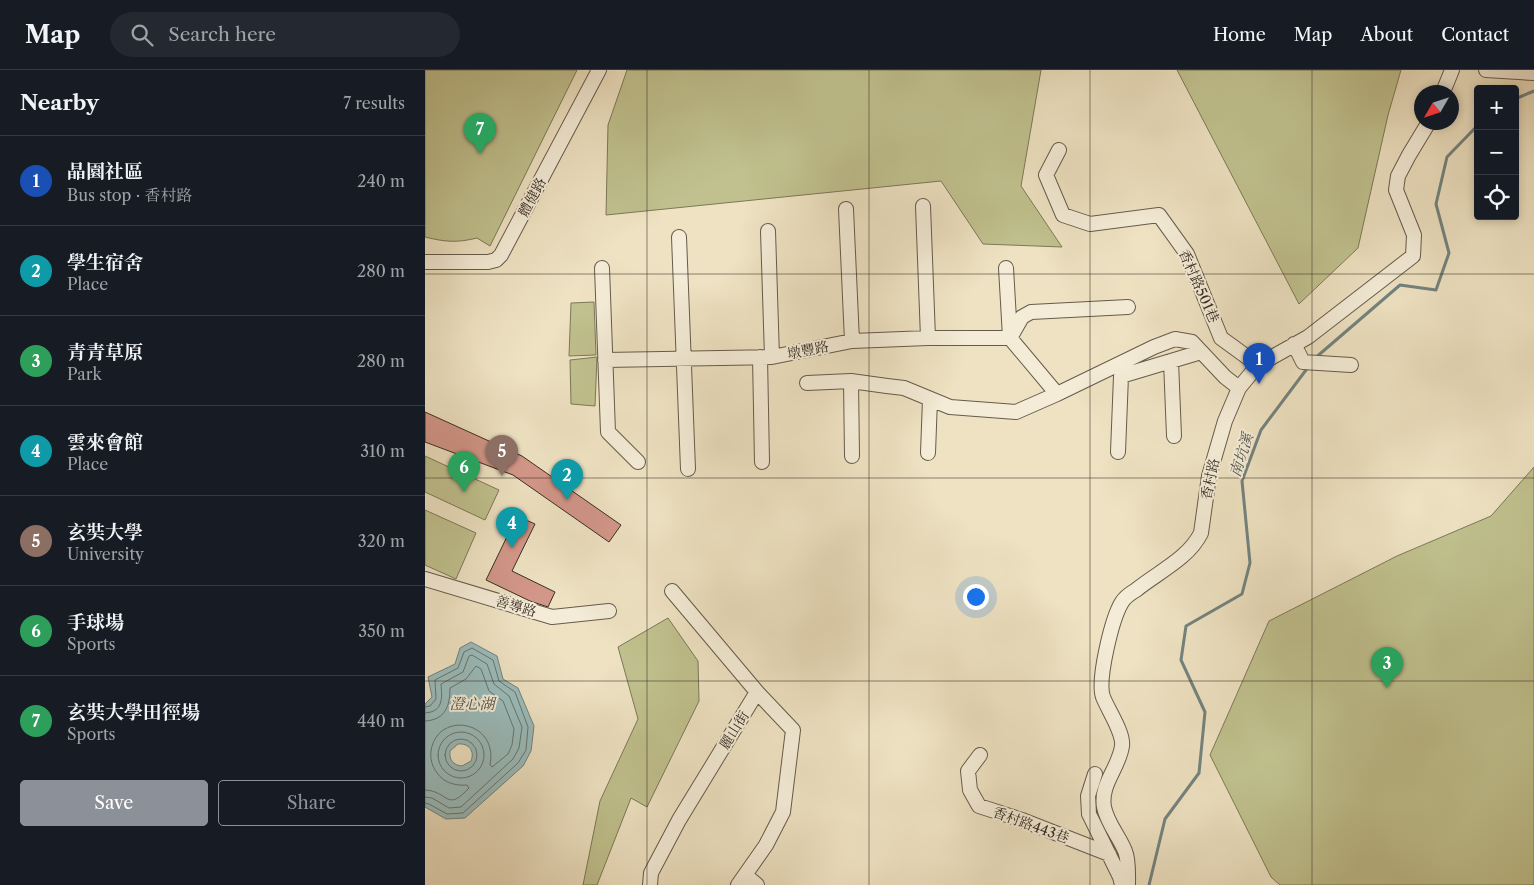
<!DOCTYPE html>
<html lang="en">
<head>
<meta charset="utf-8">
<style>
  body { margin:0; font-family:"Libre Caslon Text","Noto Serif TC",serif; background:#242831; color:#f1f3f6 }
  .controls { position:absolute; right:15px; top:15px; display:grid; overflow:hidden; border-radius:5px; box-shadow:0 2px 8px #0003 }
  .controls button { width:45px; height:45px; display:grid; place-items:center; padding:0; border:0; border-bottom:1px solid #363941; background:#171b24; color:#f1f3f6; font:25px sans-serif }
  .compass { position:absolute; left:989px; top:15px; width:45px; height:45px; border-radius:50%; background:#171b24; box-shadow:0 2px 8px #0003; rotate:231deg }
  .you { position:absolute; left:550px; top:526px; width:18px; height:18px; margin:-12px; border:4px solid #fff; border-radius:50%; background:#1a73e8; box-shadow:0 0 0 8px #1a73e833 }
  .badge { display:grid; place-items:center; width:32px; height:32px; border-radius:50%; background:#8c9099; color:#fff; font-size:16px; font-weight:700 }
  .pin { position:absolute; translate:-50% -41px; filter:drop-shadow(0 1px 2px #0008) }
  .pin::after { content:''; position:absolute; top:26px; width:18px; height:15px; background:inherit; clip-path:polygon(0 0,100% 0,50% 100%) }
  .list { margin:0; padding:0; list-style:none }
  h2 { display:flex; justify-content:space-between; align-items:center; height:65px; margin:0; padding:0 20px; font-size:21px }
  h2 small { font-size:16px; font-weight:400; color:#9ea1a6 }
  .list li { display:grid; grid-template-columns:32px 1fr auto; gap:15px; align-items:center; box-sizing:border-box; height:90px; padding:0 20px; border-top:1px solid #363941 }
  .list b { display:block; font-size:19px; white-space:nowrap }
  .list p { margin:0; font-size:16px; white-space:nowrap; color:#9ea1a6 }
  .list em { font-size:16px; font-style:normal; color:#9ea1a6 }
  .actions { display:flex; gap:10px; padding:15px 20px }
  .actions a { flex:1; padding:11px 0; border:1px solid #8c9099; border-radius:5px; text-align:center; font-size:18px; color:#8c9099 }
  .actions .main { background:#8c9099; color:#fff }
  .icon { flex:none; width:28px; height:28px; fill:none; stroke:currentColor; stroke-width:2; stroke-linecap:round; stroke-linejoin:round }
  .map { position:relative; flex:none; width:1109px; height:815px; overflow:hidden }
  header { display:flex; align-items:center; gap:30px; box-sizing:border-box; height:70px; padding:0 25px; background:#171b24; border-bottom:1px solid #363941 }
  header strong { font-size:24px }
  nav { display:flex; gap:28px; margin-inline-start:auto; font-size:18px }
  .search { width:350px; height:45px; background:#242831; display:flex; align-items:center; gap:12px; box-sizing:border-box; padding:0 18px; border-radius:28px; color:#9ea1a6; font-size:19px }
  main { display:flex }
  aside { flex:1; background:#171b24 }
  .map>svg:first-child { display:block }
  .green { fill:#c0c18e; stroke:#7c7859 }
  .water { fill:#9bbcbb; stroke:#73837f; fill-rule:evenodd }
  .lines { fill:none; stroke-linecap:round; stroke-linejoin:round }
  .shore { stroke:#6a7570; stroke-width:1 }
  .stream { stroke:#73837f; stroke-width:3 }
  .building { fill:#d39789; stroke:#382e24 }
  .minor-casing { stroke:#665b4c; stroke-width:16 }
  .minor { stroke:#f4ecd7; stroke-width:14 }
  .grid { fill:none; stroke:#382e24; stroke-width:1; stroke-opacity:0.55 }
  .labels { text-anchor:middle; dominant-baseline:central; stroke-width:4; stroke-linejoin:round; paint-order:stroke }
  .street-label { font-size:14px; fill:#382e24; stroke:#f4ecd7 }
  .water-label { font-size:15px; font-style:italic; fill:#51524a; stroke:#f4ecd7 }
</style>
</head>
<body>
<header>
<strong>Map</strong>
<div class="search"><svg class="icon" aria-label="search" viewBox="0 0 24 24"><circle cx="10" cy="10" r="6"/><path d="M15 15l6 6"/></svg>Search here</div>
<nav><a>Home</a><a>Map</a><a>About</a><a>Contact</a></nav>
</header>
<main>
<aside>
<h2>Nearby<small>7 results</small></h2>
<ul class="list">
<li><span class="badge" style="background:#1a4fb4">1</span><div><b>晶園社區</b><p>Bus stop · 香村路</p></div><em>240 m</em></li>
<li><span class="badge" style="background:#0f9aa8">2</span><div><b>學生宿舍</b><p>Place</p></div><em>280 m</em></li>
<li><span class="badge" style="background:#2e9e5b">3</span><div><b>青青草原</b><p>Park</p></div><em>280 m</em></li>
<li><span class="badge" style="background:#0f9aa8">4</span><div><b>雲來會館</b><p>Place</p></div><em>310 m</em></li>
<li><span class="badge" style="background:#8d6e63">5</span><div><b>玄奘大學</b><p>University</p></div><em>320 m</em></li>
<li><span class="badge" style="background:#2e9e5b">6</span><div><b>手球場</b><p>Sports</p></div><em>350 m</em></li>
<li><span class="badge" style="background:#2e9e5b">7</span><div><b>玄奘大學田徑場</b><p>Sports</p></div><em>440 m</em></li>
</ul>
<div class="actions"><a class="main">Save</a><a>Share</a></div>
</aside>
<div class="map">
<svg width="1109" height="815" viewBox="0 0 1109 815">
  <rect width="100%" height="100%" fill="#eee2c2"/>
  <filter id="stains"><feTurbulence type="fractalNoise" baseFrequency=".004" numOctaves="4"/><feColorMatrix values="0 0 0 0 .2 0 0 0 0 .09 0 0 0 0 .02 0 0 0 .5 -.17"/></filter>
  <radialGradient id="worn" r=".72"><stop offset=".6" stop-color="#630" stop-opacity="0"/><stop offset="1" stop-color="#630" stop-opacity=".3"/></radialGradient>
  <path class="green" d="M0,0H152L65,176L52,168C32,173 20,172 0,167Z
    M202,0H616L596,116L637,177L558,174L516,111L181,145L183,55Z
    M752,0H976L963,45L933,178L874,234Z
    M169,232L171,285L144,286L146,233Z
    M172,287L170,336L146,334L145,290Z
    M0,386L74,420L60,450L0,422Z
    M1109,397V815H855L846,807L785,685L844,551L972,486L1066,446Z
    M0,440L51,463L31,509L0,495Z
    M243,548L273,591L274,631L222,737L206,728L172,815H158L175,731L213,649L193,577Z"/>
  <path class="water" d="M46,572L72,586L78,609L93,618L109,656L106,681L98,696L40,748L21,749L0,737V634L7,627L3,607L30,594L35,578ZM33,674C44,673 50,681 46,691L37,696C28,695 24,690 25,681Z"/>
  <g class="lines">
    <path class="shore" d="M0,637L5,636L11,629L10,610L33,598L39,582L47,578L68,590L74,611L90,622L103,657L101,680L93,693L38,743L22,744L4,734L0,733
      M0,643C19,642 17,627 16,614L38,602L44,586L47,585L62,594L69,614L84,626L97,657L94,678L88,689L36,737L24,738L7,728L0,727
      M0,651C21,650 25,635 25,618L41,609L51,596L56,599L64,621L78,631L89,659L87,675L83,684L67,697L65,695C74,650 12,640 6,681C5,689 7,696 12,703C19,713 31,716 42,715L44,718C21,743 24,721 0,720
      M13 685a23 23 0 1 1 46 0a23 23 0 1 1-46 0Z
      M20 685a16 16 0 1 1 32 0a16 16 0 1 1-32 0Z"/>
    <path class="stream" d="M1090,29L1109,21
      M889,289L975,215L1011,220L1024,183L1011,134L1022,87L1053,55
      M724,815L740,749L774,703L780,642L756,590L761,556L817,524L825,493L817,411L836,360L884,296"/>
  </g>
  <path class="building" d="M0,342L97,386L196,455L184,472L88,405L0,372Z
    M92,446L110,454L87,501L130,522L123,537L105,531L61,510Z"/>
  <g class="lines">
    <g class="minor-casing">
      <path id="minor" d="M1061,0L1109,3
        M1018,22L1027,0
        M634,80L621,105L638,145L665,154L734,145L762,184L796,268L833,295
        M498,136L503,268
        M421,139L427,271
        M343,161L347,287
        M254,167L263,399
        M0,192H63L71,190L76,185L174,0
        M177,198L183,362L213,392
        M581,198L585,267
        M585,268L597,247L606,242L703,237
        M869,274L878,292L926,295
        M335,287L337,392
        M180,290L347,287L427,271L503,268H585L632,324L729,277L750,269L767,272L800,307L814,318
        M746,291L749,366
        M426,311L427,386
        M382,313L426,311L462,316L479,318L525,337L591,342L632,324
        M693,382L696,306L776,282
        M503,383L505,329
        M0,509L127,547L184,541
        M555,685L543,701L545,720L554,736L597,750L684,784
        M670,704L663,726L664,744L695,807L697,815
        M320,805L332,815
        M225,815L226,803L254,750L332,622L247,521
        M313,815L341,775L358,742L368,660L332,622
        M703,815C703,805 704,790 700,781C694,766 682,753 679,737C675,714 694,698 697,676C699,663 683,640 678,627C672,610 687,548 697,532C700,527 706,523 711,520C733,502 763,489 776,463L784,406L800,351L814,318L833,295L883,267L988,186L989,165L971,120L973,106L984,85L1004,52"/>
    </g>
    <use href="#minor" class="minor"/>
  </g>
  <path class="grid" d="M222,0V815M444,0V815M665,0V815M887,0V815M0,204H1109M0,408H1109M0,611H1109"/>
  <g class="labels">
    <g class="street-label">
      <text transform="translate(107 127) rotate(-62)">體健路</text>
      <text transform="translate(774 216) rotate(66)">香村路501巷</text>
      <text transform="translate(383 280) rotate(-11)">墩豐路</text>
      <text transform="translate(785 409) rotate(-78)">香村路</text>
      <text transform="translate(91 536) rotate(17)">善導路</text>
      <text transform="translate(309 660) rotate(-58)">麗山街</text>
      <text transform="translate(606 755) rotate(20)">香村路443巷</text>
    </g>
    <g class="water-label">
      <text transform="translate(816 385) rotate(-72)">南坑溪</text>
      <text x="47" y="633">澄心湖</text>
    </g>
  </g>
  <rect width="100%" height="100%" filter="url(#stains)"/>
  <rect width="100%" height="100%" fill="url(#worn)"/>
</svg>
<div class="controls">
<button>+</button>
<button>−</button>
<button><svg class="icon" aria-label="locate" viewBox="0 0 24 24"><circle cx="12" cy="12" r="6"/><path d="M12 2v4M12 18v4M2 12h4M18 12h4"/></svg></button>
</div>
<svg class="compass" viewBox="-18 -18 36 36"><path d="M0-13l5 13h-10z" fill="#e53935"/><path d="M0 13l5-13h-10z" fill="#9ea1a6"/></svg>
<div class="you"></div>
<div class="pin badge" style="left:834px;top:314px;background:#1a4fb4">1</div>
<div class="pin badge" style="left:142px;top:430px;background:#0f9aa8">2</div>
<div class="pin badge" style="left:962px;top:618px;background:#2e9e5b">3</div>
<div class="pin badge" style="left:87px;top:478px;background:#0f9aa8">4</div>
<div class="pin badge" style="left:77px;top:406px;background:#8d6e63">5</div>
<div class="pin badge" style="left:39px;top:422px;background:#2e9e5b">6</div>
<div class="pin badge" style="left:55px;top:84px;background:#2e9e5b">7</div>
</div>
</main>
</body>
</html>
